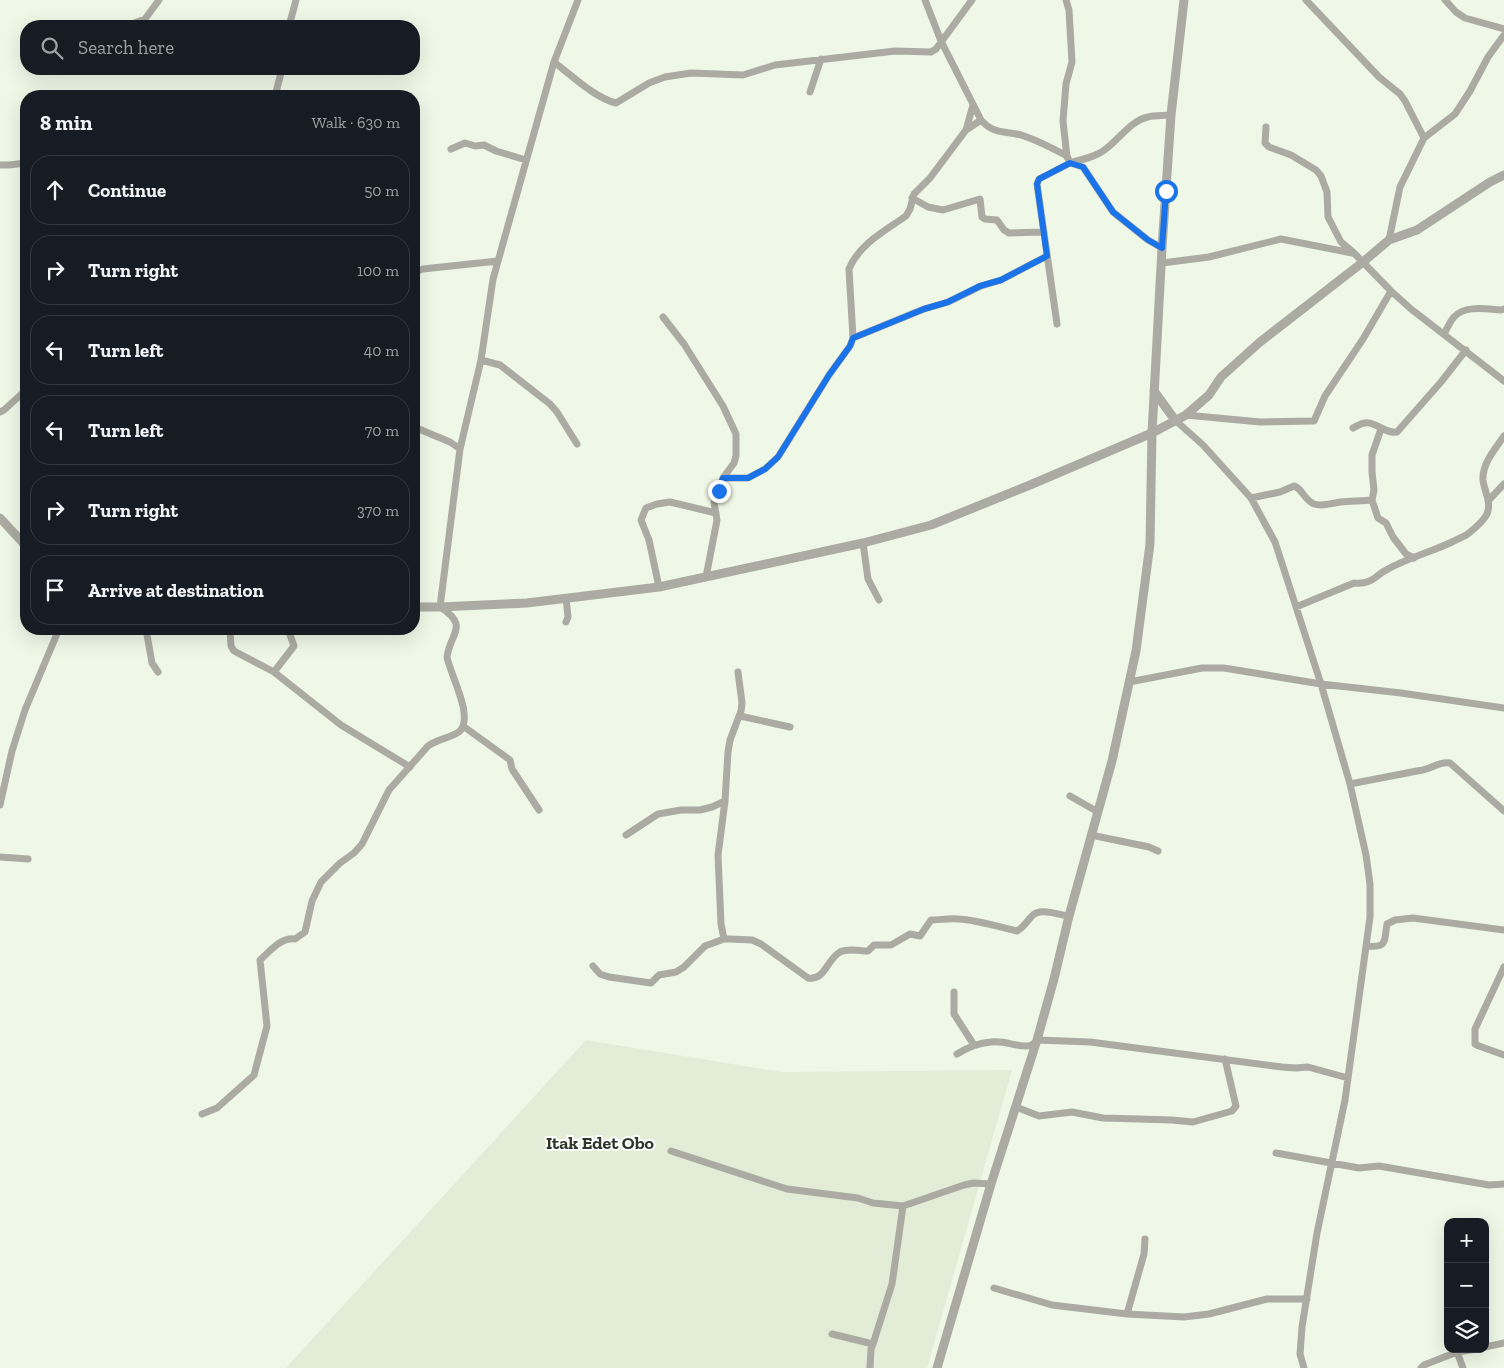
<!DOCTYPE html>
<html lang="en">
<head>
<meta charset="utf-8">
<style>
  body { margin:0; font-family:"Zilla Slab",serif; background:#20242c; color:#f1f3f6 }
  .controls { position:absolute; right:15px; bottom:15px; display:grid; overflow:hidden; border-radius:10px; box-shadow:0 5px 20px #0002 }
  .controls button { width:45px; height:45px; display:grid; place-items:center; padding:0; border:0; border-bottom:1px solid #363941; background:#171b24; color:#f1f3f6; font:25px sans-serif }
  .stop { position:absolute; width:15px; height:15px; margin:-11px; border:4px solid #1a73e8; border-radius:50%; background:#fff }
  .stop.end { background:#1a73e8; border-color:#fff; box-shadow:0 1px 5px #0008 }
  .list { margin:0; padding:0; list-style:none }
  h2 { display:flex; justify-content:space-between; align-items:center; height:65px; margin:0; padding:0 20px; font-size:21px }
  h2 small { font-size:16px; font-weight:400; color:#9ea1a6 }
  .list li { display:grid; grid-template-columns:32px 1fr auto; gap:15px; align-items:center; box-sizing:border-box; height:70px; margin:0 10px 10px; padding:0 10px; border:1px solid #363941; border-radius:20px }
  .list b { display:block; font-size:19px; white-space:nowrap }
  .list em { font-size:16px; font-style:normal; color:#9ea1a6 }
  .icon { flex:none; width:28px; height:28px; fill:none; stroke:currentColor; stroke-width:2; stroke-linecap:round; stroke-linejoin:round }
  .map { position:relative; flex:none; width:1504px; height:1368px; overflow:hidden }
  .search { position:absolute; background:#171b24; box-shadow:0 5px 20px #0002; left:20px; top:20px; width:400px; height:55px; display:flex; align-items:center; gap:12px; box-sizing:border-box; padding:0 18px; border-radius:20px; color:#9ea1a6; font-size:19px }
  .panel { position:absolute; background:#171b24; box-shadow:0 5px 20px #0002; left:20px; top:90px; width:400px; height:545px; border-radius:20px }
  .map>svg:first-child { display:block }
  .built { fill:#e3ecd6 }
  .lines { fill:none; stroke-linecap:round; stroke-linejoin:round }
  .minor { stroke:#ababa3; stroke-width:7 }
  .tertiary { stroke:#ababa3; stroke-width:9 }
  .route { stroke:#1a73e8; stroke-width:6 }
  .labels { text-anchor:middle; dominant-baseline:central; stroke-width:4; stroke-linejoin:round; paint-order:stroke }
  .quarter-label { font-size:18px; font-weight:bold; fill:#303629; stroke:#fff }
</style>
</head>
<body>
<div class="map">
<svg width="1504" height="1368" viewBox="0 0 1504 1368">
  <rect width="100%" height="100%" fill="#eff7e7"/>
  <path class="built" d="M586,1040L781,1072L1012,1070L927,1368H286Z"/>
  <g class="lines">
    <path class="minor" d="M925,0L941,41L981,120C995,136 1007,130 1024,136C1039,141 1054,149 1067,156L1070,163C1082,159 1097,157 1107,148C1119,139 1132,120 1148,117C1155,115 1164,116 1171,115
      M1066,0L1069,10L1072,62L1066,84L1063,121L1067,157
      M1306,0L1379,77L1400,94L1405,101L1424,138
      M1445,0L1456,12L1465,18L1504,29
      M127,26L145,19L159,0
      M289,26L296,0
      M554,62C571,75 595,98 616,103L649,83L665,77L691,73L743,75L775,65L895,51L931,52L936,49L972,0
      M810,92L821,59
      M275,96L282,69
      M1266,127L1265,143L1269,147L1291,155L1316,170L1321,176L1327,192L1328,217L1341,242L1354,253L1391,291L1411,309L1504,381
      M966,130L973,105
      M451,149L465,143L475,146L484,145L496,151L526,160
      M0,165H9L26,163
      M912,198L928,207L943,210L980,199L982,217L985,219L997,220L1004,230L1009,233L1044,232
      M1389,240L1400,187L1424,138L1455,114L1470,91L1488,57L1504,35
      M1162,263L1209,257L1281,239L1352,253
      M414,272L423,269L498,261
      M663,317L684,344L723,406L736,434V456L734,463L723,478L714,503L717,520L706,577
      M1057,324L1037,184L1039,179L1070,163L1083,167L1113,212L1148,240L1162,248
      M1444,334C1447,329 1450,321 1454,317C1465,305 1486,309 1501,310L1504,309
      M853,338L924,309L948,302L981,286L1001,280L1047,256
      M481,360L500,365L550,404L557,412L577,444
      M0,412L4,410L26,390
      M1186,415L1260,422L1314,421L1325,396L1363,339L1391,291
      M1175,420L1203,445L1251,498L1275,542L1321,684L1350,784L1366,855L1370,884V917L1345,1100L1317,1233L1302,1327L1300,1354L1304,1368
      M414,427L450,442L460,449
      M1353,428C1357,426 1361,423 1365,423C1375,421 1385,434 1397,432L1441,382L1466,350
      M1381,429L1372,455V472L1374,490L1372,500L1378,518L1386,523L1393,537L1406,554L1414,558
      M723,478H748L765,469L778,457L829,375L850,346L853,338L849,269C859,244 885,231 906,216L910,209L914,194L930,178L966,130L981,120
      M1251,498L1280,492L1294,486C1302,488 1304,500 1314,504C1323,507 1332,503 1341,502C1351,501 1362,501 1372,500
      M1489,500L1504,484
      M863,543L868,579L879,600
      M659,587L649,540L641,520L646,508L657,504L670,502L716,513
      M566,598L568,617L566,622
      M1296,607L1354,583C1373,585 1375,575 1388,569C1408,558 1431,552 1452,542C1457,539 1464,537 1469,533C1474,529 1484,520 1487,514C1492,502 1484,491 1483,480C1482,463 1496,448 1504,436
      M146,629L152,663L158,672
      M230,629L231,646L234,651L274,672
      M288,629L294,646L274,672L341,725L410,767
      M1129,682L1202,668H1224L1321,684L1401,693L1504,708
      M740,716L790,727
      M463,726L510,760L512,769L539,810
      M1350,784L1417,771C1431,770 1438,761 1450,763L1504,811
      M1070,796L1098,812
      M0,805L12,751L25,710L59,629
      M626,835L658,814L681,810H700L712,807L725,801
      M1091,835L1149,847L1158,851
      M0,857L28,859
      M724,939L721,924L718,855L725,801L728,752L730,740L741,711L742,703L738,672
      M1366,946C1387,948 1384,943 1387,924L1395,920L1413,918L1504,930
      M593,966L600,974L609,977L651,983L659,975L676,972L684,967L705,946L724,939H730L752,940L761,944L808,978C825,981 827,959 840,952C848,948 859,951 868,951L874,945H891L910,934L920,936L931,920C940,920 949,918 959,919C978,920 998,927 1017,931C1024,927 1027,921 1032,916C1040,907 1058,915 1069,916
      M1504,967L1475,1029V1044L1479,1046L1504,1055
      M954,992V1014L974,1045
      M957,1054C968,1047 978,1043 991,1042C1004,1040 1017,1047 1027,1046C1031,1046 1035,1043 1037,1040L1090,1042L1282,1067L1296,1068L1308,1067L1348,1078
      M1016,1107L1039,1116L1072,1112L1103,1118L1172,1120L1193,1122L1232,1111L1236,1106L1225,1059
      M202,1114L217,1108L254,1075L267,1026L260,960C270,951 281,937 295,939L305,932L312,901L321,882L340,863L354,853L362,844L389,790L428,746C437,739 454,737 460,731C474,716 450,674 447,657C450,633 470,626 440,607L460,449L481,360L493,279L554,62L578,0
      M671,1151L787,1189L858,1198L873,1203L903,1206L964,1185L974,1183L991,1184
      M1276,1153L1359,1168L1379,1166L1489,1185L1504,1184
      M994,1288L1052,1305L1127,1314L1184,1317L1209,1314L1267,1299H1307
      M1127,1314L1144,1254L1145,1239
      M832,1334L873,1344L892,1284L903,1206
      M1485,1347L1504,1343
      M1457,1352L1463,1368
      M870,1368L871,1349L873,1344
      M1421,1368L1424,1365L1457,1352L1477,1349"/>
    <path class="tertiary" d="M1154,391L1175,420
      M0,518L26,546
      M414,607H440L527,603L659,587L863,543L931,525L1030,485L1152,433L1186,415L1209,395L1221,377L1260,342L1363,262L1389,240L1417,230L1490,182L1504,175
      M937,1368L991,1184L1037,1040L1054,979L1069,916L1112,761L1136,651L1150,544L1152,433L1162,248L1171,115L1184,0"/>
  </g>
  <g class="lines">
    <path class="route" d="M719,491L723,478H748L765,469L778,457L829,375L850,346L853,338L924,309L948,302L980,286L1001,280L1047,256L1037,184L1039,179L1070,163L1083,167L1113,212L1148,240L1162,248L1166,191"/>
  </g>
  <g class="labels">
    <g class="quarter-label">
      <text x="600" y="1143">Itak Edet Obo</text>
    </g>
  </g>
</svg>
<div class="controls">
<button>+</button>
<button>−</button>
<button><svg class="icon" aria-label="layers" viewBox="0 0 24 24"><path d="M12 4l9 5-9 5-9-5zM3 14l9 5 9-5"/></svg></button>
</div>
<div class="stop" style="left:1166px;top:191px"></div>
<div class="stop end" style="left:719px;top:491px"></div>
<div class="search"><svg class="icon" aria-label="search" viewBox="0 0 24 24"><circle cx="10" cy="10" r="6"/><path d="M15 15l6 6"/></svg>Search here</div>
<section class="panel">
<h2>8 min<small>Walk · 630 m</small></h2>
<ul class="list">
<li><svg class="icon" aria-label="ahead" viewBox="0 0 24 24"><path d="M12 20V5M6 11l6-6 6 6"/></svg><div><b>Continue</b></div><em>50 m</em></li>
<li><svg class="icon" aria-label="right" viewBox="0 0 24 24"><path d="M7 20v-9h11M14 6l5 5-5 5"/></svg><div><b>Turn right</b></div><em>100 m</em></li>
<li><svg class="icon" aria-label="left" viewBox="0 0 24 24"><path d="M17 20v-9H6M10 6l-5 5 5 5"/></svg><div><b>Turn left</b></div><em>40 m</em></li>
<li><svg class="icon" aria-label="left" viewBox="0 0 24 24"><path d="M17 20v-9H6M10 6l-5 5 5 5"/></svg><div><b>Turn left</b></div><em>70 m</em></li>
<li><svg class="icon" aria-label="right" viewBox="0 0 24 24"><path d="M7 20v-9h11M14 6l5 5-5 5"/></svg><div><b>Turn right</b></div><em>370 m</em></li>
<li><svg class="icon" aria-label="arrive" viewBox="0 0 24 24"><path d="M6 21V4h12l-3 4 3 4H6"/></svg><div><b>Arrive at destination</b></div></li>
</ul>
</section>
</div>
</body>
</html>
